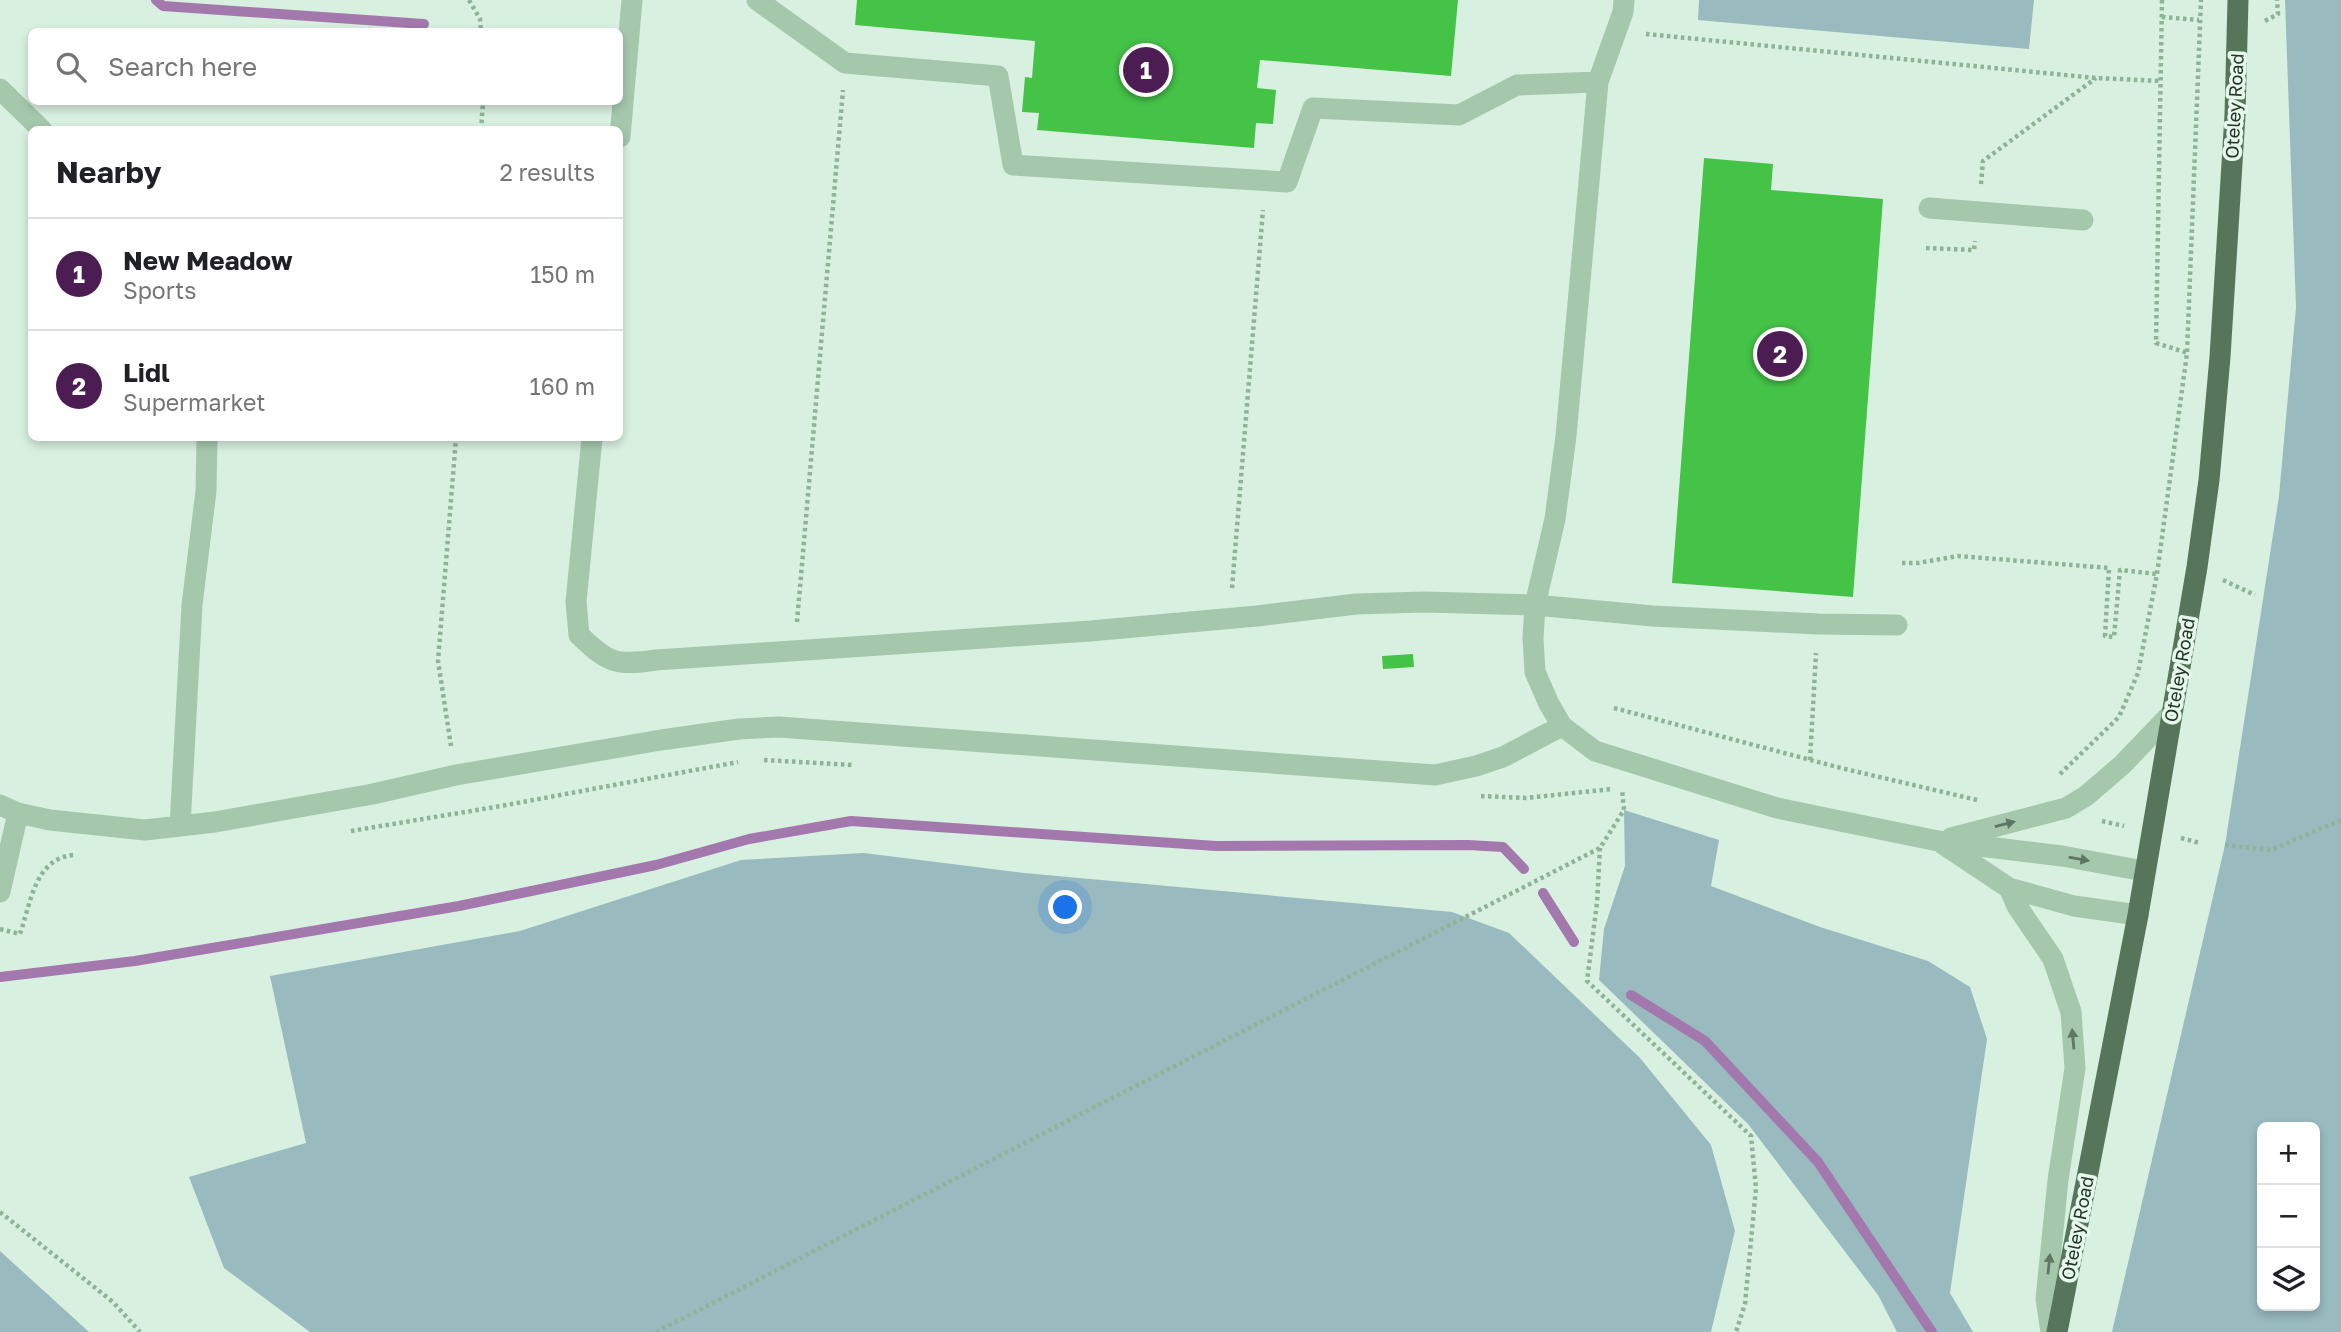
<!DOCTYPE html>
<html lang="en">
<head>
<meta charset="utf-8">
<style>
  body { margin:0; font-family:"Golos Text",sans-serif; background:#f2f2f2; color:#202124 }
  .controls { position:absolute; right:21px; bottom:21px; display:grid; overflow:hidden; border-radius:10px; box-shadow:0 4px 10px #0003 }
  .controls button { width:63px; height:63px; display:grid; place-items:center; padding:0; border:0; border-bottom:2px solid #e0e0e0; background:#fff; color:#202124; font:35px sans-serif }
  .you { position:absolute; left:1066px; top:908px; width:24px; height:24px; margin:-18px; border:5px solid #fff; border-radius:50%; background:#1a73e8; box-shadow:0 0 0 10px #1a73e833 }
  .badge { display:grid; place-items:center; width:46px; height:46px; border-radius:50%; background:#4b1d53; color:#fff; font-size:23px; font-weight:700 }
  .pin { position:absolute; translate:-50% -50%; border:4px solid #fff; box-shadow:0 2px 7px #0006 }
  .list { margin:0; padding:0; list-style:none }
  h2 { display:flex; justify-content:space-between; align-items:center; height:91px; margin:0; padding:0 28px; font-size:30px }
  h2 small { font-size:23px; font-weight:400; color:#757577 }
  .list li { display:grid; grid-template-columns:46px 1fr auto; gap:21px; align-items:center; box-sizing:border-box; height:112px; padding:0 28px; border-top:2px solid #e0e0e0 }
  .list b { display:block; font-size:26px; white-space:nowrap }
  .list p { margin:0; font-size:23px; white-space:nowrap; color:#757577 }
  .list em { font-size:23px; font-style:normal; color:#757577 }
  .icon { flex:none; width:38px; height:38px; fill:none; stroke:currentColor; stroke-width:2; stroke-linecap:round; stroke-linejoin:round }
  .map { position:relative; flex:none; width:2341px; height:1332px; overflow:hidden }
  .search { position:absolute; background:#fff; box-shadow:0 4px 10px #0003; left:28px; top:28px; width:595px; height:77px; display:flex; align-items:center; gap:18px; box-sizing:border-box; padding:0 24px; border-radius:10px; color:#757577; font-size:26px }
  .panel { position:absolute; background:#fff; box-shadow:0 4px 10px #0003; left:28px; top:126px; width:595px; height:315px; border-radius:10px }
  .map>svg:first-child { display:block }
  .green { fill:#99babe; fill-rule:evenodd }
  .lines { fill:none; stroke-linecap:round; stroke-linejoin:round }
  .stream { stroke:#a378ac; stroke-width:10 }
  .building { fill:#44c347 }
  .path { stroke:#8fb397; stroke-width:4.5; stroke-dasharray:3.5 3.5; stroke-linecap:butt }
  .minor { stroke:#a5c8ad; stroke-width:21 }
  .major { stroke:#57755b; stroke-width:21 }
  .oneway { fill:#5f7663 }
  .labels { text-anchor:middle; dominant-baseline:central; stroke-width:7; stroke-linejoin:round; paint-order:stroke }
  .street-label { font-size:18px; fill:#263327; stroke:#e4f8eb }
</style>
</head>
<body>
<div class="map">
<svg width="2341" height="1332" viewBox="0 0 2341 1332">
  <rect width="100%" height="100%" fill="#d8f0e0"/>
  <path class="green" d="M1699,0H2034L2029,49L1698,20Z
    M2285,0H2341V1332H2112L2225,845L2279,496L2296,307ZM2262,1127H2315V1306H2262Z
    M1624,810L1719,840L1711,886L1820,927L1928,961L1970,987L1987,1039L1950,1293L1973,1332H1897L1878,1295L1748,1124L1599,980L1604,929L1625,866Z
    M864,853L1024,873L1452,912L1509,933L1640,1058L1711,1145L1735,1231L1711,1332H310L224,1268L189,1177L306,1143L270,976L520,931L741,860Z
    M0,1251L89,1332H0Z"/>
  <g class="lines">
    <path class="stream" d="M156,0L163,6L424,24
      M1543,893L1574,942
      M0,977L135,961L459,906L656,865L749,839L851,821L1216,846L1468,845L1503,847L1524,869
      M1631,995L1705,1041L1818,1162L1932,1332"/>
  </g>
  <path class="building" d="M857,0H1458L1451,76L1260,60L1257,88L1276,90L1273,124L1256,123L1254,148L1037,130L1039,113L1022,112L1025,77L1032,78L1035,41L855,25Z
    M1704,158L1773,164L1771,190L1883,199L1853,597L1672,583Z
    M1413,654L1414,667L1383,669L1382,656Z"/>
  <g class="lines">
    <path class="path" d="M469,0L480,19L481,32
      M2162,0L2156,343L2188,353
      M2162,17L2199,20
      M2265,21L2278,14L2277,0
      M1646,34L2096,78L2161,81
      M481,130L483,102
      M1981,184L1983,161L2096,78
      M1926,248L1974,250L1975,241
      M1902,563H1918L1958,556L2109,568L2105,636L2114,637L2120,570L2157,574
      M2223,580L2255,595
      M1232,588L1263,210
      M797,622L843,90
      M1614,708L1841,768L1977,800
      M451,746L438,661L456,438
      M764,760L853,765
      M1810,760L1816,653
      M2060,774L2119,717L2138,673L2157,574L2187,353L2201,0
      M1481,796L1526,798L1612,789
      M2102,821L2124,826
      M351,831L501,806L738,762
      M2181,838L2200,843
      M2225,845L2271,850L2341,820
      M1600,848L1597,903L1587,981L1751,1136L1756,1188L1745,1304L1736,1332
      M0,929L20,934C31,902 35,858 74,855
      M0,1212L113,1302L140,1332
      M656,1332L1600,848L1624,810L1622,789"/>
    <path class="minor" d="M757,0L845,63L998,76L1013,165L1287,182L1313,108L1459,115L1517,85L1598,82
      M1624,0L1623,12L1598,82L1566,436L1555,519L1535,605L1533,638L1535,672L1549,704L1562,726L1595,751L1777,808L1938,841L2062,856L2144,871
      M0,89L42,130
      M620,137L632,0
      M1929,208L2083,220
      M592,438L576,602L579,635C608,663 616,666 656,660L1090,631L1257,616L1356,604L1424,602L1535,605L1653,616L1818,624L1897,625
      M0,805L18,813L50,820L145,830L215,822L373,794L456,775L661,740L739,729L779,727L1435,775L1476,766L1503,757L1562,726
      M180,826L192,605L206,491L207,438
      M1951,838L2066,808L2086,796L2122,765L2171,714
      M1943,844L2009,888L2074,906L2138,915
      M2009,888L2017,906L2053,959L2071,1012L2075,1068L2058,1180L2046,1299L2051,1332
      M0,892L18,813"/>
    <path class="major" d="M2057,1332L2138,915L2197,567L2209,480L2220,357L2235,115L2238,0"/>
  </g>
  <defs><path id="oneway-solid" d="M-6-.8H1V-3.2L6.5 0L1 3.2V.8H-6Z" transform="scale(1.75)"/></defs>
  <g class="oneway">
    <use href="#oneway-solid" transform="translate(2005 824) rotate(-14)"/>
    <use href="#oneway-solid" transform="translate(2079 859) rotate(10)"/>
    <use href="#oneway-solid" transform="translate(2073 1039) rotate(-95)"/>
    <use href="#oneway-solid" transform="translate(2049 1264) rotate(-84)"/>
  </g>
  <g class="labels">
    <g class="street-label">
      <text transform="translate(2234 106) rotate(-87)">Oteley Road</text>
      <text transform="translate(2179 670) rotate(-80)">Oteley Road</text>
      <text transform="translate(2077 1228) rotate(-79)">Oteley Road</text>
    </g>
  </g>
</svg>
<div class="controls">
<button>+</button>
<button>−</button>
<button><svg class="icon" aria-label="layers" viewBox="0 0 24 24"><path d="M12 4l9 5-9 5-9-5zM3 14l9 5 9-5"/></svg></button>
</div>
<div class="you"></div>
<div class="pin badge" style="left:1146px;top:70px">1</div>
<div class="pin badge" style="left:1780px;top:354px">2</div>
<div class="search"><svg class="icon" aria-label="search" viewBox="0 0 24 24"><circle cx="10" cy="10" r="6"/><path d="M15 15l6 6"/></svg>Search here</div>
<section class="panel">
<h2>Nearby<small>2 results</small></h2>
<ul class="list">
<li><span class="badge">1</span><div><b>New Meadow</b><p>Sports</p></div><em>150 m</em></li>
<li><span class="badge">2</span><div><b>Lidl</b><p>Supermarket</p></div><em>160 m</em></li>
</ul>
</section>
</div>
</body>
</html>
